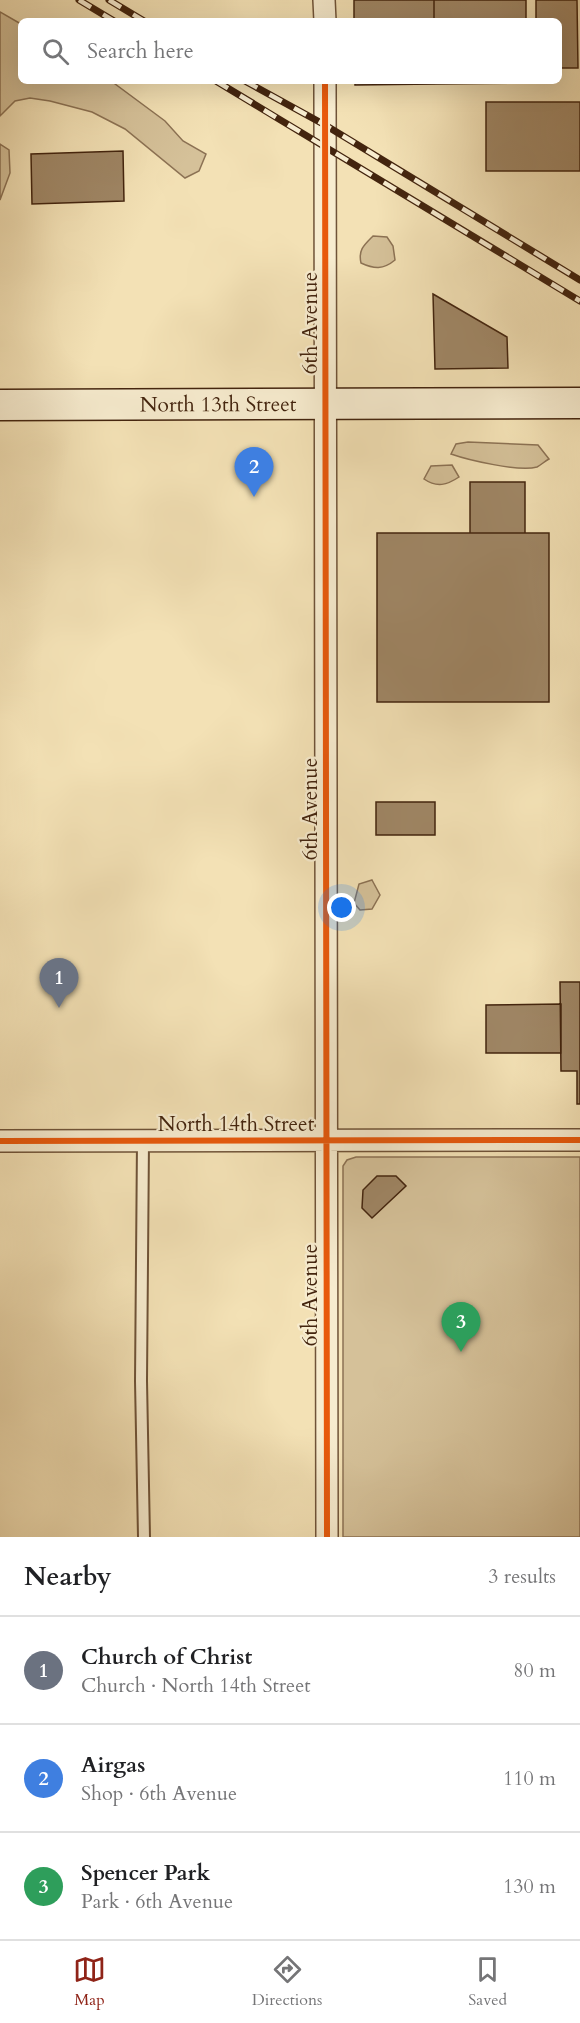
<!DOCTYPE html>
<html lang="en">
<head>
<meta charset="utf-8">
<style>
  body { margin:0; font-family:Cardo,serif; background:#f2f2f2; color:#202124 }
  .you { position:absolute; left:342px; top:908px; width:21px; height:21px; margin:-15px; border:4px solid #fff; border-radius:50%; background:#1a73e8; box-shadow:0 0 0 9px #1a73e833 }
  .badge { display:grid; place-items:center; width:39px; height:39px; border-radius:50%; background:#8f2418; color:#fff; font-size:20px; font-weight:700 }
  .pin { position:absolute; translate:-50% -50px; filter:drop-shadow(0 2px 3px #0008) }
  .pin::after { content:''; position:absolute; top:32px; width:21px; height:18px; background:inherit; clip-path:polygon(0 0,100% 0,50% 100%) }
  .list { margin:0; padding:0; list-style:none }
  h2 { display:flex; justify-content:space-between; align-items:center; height:78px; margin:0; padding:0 24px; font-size:26px }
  h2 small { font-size:20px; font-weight:400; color:#757577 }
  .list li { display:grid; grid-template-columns:39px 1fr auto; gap:18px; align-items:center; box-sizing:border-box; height:108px; padding:0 24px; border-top:2px solid #e0e0e0 }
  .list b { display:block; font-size:22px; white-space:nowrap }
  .list p { margin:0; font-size:20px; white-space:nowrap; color:#757577 }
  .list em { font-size:20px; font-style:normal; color:#757577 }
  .icon { flex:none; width:33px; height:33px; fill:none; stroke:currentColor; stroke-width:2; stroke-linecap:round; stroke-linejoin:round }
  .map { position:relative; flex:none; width:580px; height:1537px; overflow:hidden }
  .search { position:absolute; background:#fff; box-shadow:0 6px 24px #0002; left:18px; right:18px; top:18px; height:66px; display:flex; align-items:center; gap:15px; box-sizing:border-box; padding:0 21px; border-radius:9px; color:#757577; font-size:22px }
  .sheet { height:402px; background:#fff }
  nav { display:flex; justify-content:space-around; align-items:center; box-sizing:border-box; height:84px; border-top:2px solid #e0e0e0; background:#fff; font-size:16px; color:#757577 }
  nav a { display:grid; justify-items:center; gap:3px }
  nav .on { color:#8f2418 }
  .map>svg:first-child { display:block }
  .green { fill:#d5c199; stroke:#8c7254; stroke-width:1.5 }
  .building { fill:#9f8665; stroke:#43240e; stroke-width:1.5 }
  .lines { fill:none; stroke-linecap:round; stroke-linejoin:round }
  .service-casing { stroke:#6f5338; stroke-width:14 }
  .minor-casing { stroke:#6f5338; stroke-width:24 }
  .secondary-casing { stroke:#43240e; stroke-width:33 }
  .service { stroke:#f7eccf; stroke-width:10 }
  .minor { stroke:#f7eccf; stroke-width:21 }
  .secondary { stroke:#f7eccf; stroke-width:30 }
  .rail-casing { stroke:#43240e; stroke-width:7 }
  .rail { stroke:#f7eccf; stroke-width:4.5; stroke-dasharray:14; stroke-linecap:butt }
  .cycleway-casing { stroke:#f7eccf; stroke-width:10 }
  .cycleway { stroke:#e8590c; stroke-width:6 }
  .labels { text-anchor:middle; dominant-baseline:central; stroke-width:4.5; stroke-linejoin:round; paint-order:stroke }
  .street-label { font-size:21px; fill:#43240e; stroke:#f7eccf }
</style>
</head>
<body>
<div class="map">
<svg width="580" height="1537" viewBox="0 0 580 1537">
  <rect width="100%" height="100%" fill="#f3e1b5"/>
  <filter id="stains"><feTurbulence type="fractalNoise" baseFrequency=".00333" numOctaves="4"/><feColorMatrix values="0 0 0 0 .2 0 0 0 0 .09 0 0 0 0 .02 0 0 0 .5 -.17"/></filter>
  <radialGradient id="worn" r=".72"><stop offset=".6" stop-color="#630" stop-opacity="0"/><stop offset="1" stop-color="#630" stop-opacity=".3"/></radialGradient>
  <path class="green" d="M0,12L21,24V81H111L165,121L183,141L206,154L199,171L185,178L125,129L92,112L50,101L30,98L15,101L0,116Z
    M0,144L9,150L10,173L0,200Z
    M373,236L387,237L393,246L395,260C383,270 374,269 361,263C358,250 364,245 373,236Z
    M468,442L538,445L549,459C545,461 541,465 537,467C519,472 468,460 451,454L456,444Z
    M452,465L459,477C447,485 437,488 424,479L431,466Z
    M372,880L380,895L372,909L360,910L354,903L359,884Z
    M356,1157H580V1537H343V1166L347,1160Z"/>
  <path class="building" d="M354,0H434V21H354Z
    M434,0H526V21H434Z
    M536,0H577L578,68H559V21H536Z
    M355,81H435V84L355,85Z
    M435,81H527V83L435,84Z
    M486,102H580V171H486Z
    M123,151L124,201L32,204L31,154Z
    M433,294L507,337L508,368L435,369Z
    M470,482H525V533H470Z
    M377,533H549V702H377Z
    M376,802H435V835H376Z
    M560,982H580V1104H577V1071H561Z
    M561,1004V1053H486V1005Z
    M377,1176H396L406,1186L372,1218L362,1208L363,1190Z"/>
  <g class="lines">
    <g class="service-casing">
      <path id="service" d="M143,1141L141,1381L144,1537"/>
    </g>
    <g class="minor-casing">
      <path id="minor" d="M324,0L325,21
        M325,81L327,1537
        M0,1141L580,1140"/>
    </g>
    <g class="secondary-casing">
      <g id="secondary">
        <path id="s1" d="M0,405L580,403"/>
      </g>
    </g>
    <use href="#service" class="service"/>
    <use href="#minor" class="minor"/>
    <use href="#secondary" class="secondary"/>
    <g class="rail-casing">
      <path id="rail" d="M79,0L114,21
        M109,0L144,21
        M216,81L580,301
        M245,81L325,125L580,280"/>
    </g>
    <use href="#rail" class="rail"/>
    <g class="cycleway-casing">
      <path id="cycleway" d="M325,81L327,1537
        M0,1141L580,1140"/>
    </g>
    <use href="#cycleway" class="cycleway"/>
  </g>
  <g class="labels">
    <g class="street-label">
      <text transform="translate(310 323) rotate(-90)">6th Avenue</text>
      <text stroke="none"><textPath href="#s1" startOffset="218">North 13th Street</textPath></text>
      <text transform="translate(310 809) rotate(-90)">6th Avenue</text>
      <text x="236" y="1124">North 14th Street</text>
      <text transform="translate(310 1295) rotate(-90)">6th Avenue</text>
    </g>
  </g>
  <rect width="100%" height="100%" filter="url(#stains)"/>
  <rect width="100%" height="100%" fill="url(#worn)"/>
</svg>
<div class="you"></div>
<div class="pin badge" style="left:59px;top:1008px;background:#6b7280">1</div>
<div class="pin badge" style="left:254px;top:497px;background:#3f7fe0">2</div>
<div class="pin badge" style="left:461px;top:1352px;background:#2e9e5b">3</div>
<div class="search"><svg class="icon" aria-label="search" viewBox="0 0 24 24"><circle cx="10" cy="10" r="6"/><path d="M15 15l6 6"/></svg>Search here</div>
</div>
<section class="sheet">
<h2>Nearby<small>3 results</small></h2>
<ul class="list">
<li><span class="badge" style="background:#6b7280">1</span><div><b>Church of Christ</b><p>Church · North 14th Street</p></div><em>80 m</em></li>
<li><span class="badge" style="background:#3f7fe0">2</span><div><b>Airgas</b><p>Shop · 6th Avenue</p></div><em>110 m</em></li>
<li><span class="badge" style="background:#2e9e5b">3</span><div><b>Spencer Park</b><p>Park · 6th Avenue</p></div><em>130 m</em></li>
</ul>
</section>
<nav>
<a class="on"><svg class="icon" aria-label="map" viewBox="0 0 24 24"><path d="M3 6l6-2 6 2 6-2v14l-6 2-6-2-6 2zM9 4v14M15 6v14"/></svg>Map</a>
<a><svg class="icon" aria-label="directions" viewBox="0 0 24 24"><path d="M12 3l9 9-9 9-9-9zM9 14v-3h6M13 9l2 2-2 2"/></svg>Directions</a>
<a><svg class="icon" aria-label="saved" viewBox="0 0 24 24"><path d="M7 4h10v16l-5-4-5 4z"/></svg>Saved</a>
</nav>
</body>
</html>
